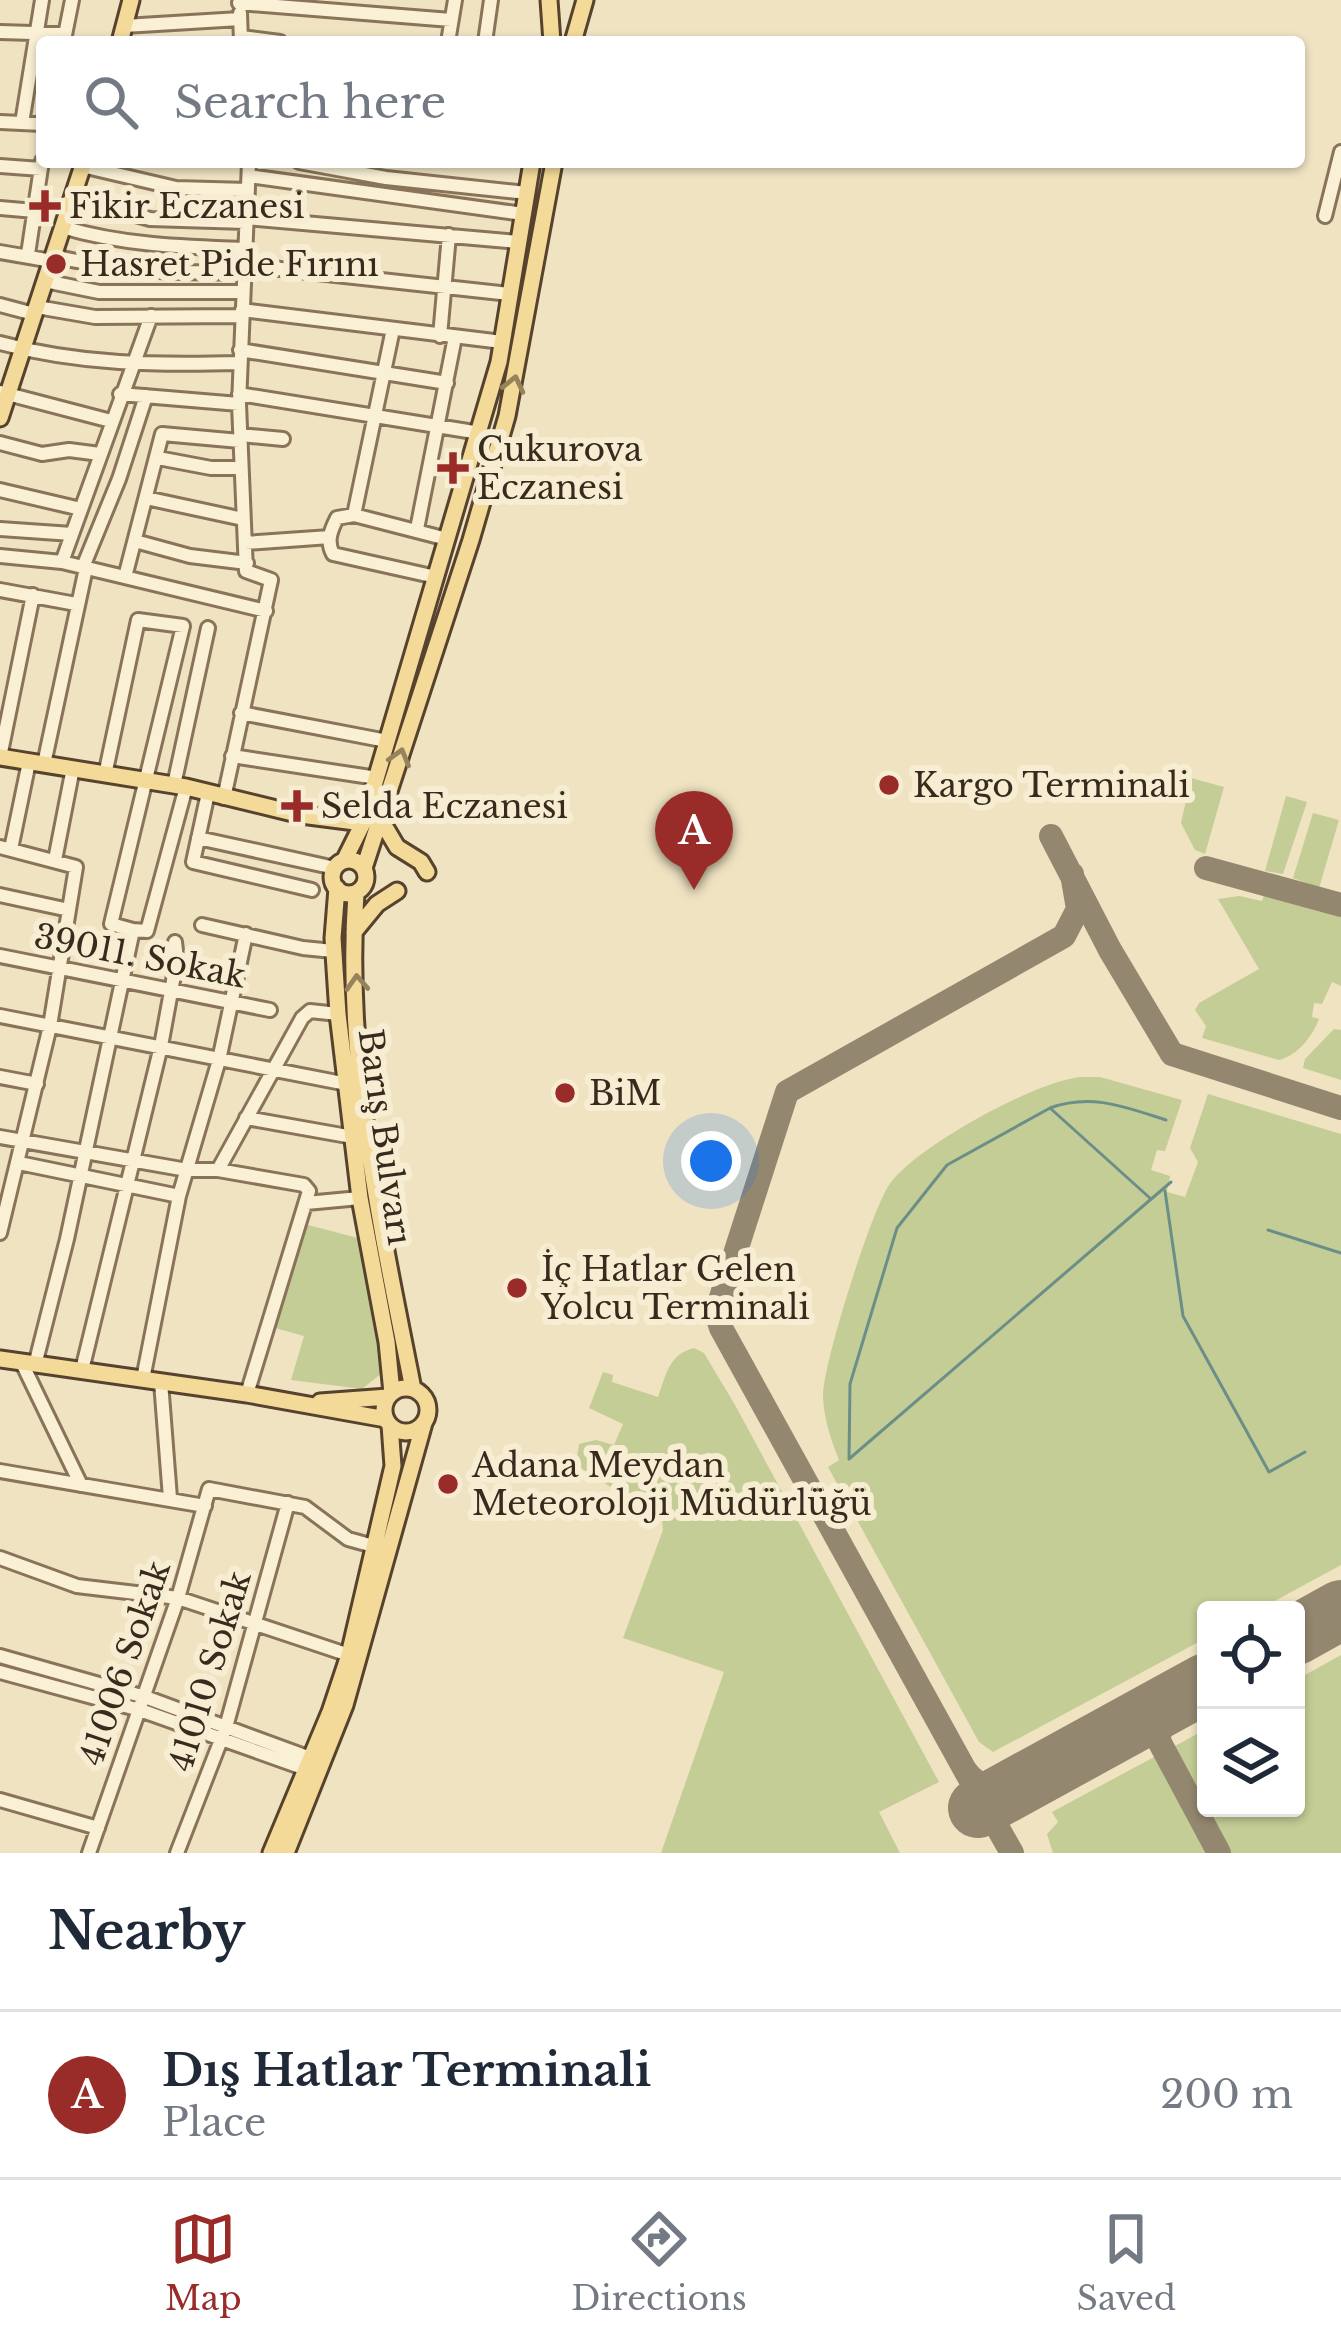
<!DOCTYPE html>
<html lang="en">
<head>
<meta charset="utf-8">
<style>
  body { margin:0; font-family:"Libre Baskerville",serif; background:#f6f6f7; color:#1f2937 }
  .controls { position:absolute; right:36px; bottom:36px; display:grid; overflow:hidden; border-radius:12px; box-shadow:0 3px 9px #0004 }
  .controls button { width:108px; height:108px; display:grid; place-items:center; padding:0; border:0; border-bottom:3px solid #e0e1e3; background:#fff; color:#1f2937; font:60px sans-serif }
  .you { position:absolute; left:711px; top:1161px; width:42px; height:42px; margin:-30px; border:9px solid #fff; border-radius:50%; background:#1a73e8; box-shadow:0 0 0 18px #1a73e833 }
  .badge { display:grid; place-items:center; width:78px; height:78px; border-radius:50%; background:#992b28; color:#fff; font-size:39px; font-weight:700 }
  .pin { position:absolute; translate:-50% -99px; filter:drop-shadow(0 3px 6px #0008) }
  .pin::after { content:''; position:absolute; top:63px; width:42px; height:36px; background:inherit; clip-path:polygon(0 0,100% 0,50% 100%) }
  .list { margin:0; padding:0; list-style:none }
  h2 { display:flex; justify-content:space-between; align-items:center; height:156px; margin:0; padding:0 48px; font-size:51px }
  h2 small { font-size:39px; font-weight:400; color:#747a83 }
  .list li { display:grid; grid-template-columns:78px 1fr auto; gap:36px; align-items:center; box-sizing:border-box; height:168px; padding:0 48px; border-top:3px solid #e0e1e3 }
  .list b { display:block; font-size:45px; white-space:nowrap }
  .list p { margin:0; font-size:39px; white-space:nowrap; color:#747a83 }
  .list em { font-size:39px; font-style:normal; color:#747a83 }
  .icon { flex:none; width:66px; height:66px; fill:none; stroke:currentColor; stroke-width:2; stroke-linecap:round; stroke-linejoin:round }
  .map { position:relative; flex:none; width:1341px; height:1853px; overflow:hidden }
  .search { position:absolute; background:#fff; box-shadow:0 3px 9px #0004; left:36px; right:36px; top:36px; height:132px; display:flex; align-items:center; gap:30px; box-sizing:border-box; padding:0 42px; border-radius:12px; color:#747a83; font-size:45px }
  .sheet { height:324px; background:#fff }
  nav { display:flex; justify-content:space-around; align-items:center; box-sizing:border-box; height:168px; border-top:3px solid #e0e1e3; background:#fff; font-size:33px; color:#747a83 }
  nav a { display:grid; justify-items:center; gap:6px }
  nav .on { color:#992b28 }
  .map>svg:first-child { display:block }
  .green { fill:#c4cd96 }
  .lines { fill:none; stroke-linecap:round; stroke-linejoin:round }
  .stream { stroke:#6b8f88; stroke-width:3 }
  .taxiway { stroke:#948770; stroke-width:24 }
  .runway { stroke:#948770; stroke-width:60 }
  .minor-casing { stroke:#897459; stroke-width:18 }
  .major-casing { stroke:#56422d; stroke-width:21 }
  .minor { stroke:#f9f0d5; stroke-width:12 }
  .major { stroke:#f3da99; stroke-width:15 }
  .oneway { stroke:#96825b }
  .poi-dot { fill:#992b28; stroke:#f6edd2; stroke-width:4.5 }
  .labels { text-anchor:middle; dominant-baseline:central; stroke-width:12; stroke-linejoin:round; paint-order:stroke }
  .poi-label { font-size:33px; fill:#382b1d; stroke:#f6edd2; text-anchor:start }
  .street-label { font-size:33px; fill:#382b1d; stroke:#f6edd2 }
</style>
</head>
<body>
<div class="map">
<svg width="1341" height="1853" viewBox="0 0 1341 1853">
  <rect width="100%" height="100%" fill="#efe3c2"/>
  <path class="green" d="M1191,778L1224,787L1205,854L1195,850L1181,823Z
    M1286,796L1307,802L1283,874L1265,871Z
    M1313,813L1339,820L1319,888L1293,878Z
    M1266,890L1341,914V986L1332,982L1322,1004L1314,1003L1312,1017L1319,1019C1312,1037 1298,1055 1279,1060L1202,1038L1206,1026L1195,1010L1199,1003L1259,969L1218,899L1239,896L1262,901Z
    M1334,1029L1341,1030V1080L1303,1068L1305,1059Z
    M1080,1077H1100L1182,1100L1165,1151L1157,1150L1151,1170L1170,1176L1167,1192L1185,1197L1198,1162L1190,1148L1208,1094L1341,1134V1565L1258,1610H1206V1638L993,1752L979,1742L828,1467L839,1460C831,1440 824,1419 823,1397C822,1366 871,1212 889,1185C915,1147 1034,1082 1080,1077Z
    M304,1224L362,1239L383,1355L382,1373L362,1389L291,1380L304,1336L275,1328Z
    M694,1348L704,1353L735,1405L939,1782L879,1812L900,1853H661L724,1672L623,1638L663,1530L662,1519L582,1469L577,1457L579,1444L596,1440L614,1445L623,1424L589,1408L603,1372L613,1375L612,1382L658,1397C666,1375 669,1354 694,1348Z
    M1341,1655V1853H1224L1174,1758L1175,1746L1206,1729V1808H1296V1680Z
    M1154,1757L1166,1764L1212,1853H1053L1047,1834L1058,1822L1052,1812Z"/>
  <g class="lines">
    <path class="stream" d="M1050,1108L947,1165L897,1228L850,1384L849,1459L1171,1182
      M1165,1191L1183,1316L1269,1472L1305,1452
      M1151,1199L1050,1108C1092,1093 1125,1107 1166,1120
      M1268,1230L1341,1253"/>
    <path class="taxiway" d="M1051,836L1110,950L1172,1054L1341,1108
      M1206,868L1341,905
      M1169,1703L1160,1724L1159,1741L1219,1853
      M965,1770L721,1328L716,1313L787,1092L1064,936L1078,909L1072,874
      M997,1826L996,1805L1022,1783C999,1790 980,1791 965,1770L1012,1853"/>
    <path class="runway" d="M1296,1635L1341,1610
      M978,1808L1206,1683"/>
    <g class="minor-casing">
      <path id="minor" d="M239,3L451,20
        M240,13L241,42
        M124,26L240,19
        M0,32L65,34
        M241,37L280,42
        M64,40L72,0
        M448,42L455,0
        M485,42L491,0
        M0,122L42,124
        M22,123L42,0
        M299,162L386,178L527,193
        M0,166L41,169
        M82,166L176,188L248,190
        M249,176L523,214
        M72,197L150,219L246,222
        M0,208L35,211
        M1325,216L1341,152
        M247,218L518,242
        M62,227C122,245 183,247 245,249
        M0,252L52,261
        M28,254L42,161
        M53,256C116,271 179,274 243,272
        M244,265L510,294
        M45,281L99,292H242
        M0,305L34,314
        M37,307L95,317L242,316
        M242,310L502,342
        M440,336L449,235
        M0,343C81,365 157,365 240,363
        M240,350L447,383
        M0,392L111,421
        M120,394L239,404
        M239,394L480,433
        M240,435L283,439
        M0,443L42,454L69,450L100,454
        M158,458L211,468H241
        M0,490L81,509
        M146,498L243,519
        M354,515L393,329
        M0,529L72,534
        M417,529L455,337
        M135,541L190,556L247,563
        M245,543L330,537
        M0,556L62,562L266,611
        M62,562L151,316
        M83,567L119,479L146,396
        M125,577L162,434L240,441
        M436,577L333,554C326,541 331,530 337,518L354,515L447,539
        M0,590L76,604
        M241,713L387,741
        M232,756L377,778
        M0,757L33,595
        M44,764L86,568
        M105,775L138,620L183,626L111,924L133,930
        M174,785L208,628
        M208,793L193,862L312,890
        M224,798L271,580L246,571L239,404L249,162
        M198,838L335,868
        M0,847L76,867L50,1026L0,1233
        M11,849L29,762
        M55,860L73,768
        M0,895L69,910
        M202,925L303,948L333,951
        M0,956L270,1010
        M0,1016L347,1084
        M0,1077L37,1084
        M246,1118L353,1137
        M0,1137L187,1170H218L304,1185L309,1191L247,1394
        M19,1163L179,1196
        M218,1170L302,1018L310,1011L338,1014
        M306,1203L360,1198
        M22,1363L81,1485
        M35,1365L67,1239L133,930L147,931L186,787
        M82,1370L161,1046L177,959L175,942
        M143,1379L179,1196L219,1060L246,934
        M161,1382L170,1498
        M0,1471L205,1506
        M0,1558L77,1586L178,1598L349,1655
        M0,1656L145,1697L310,1758
        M0,1672L140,1710L306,1769
        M0,1800L98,1828
        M89,1853L178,1598L209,1489L305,1507L348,1539L377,1547
        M177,1853L226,1727L288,1503"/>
    </g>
    <g class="major-casing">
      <path id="major" d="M549,0L552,42
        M120,42L131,0
        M573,42L585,0
        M0,418L84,162
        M0,757L186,787L301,815L363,823
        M381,820L397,847L421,862L427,872
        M332 877a17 17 0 1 1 34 0a17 17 0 1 1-34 0Z
        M344,861L363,823L499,362L532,162
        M364,868L471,540L507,416L554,162
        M337,888L333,938L338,1014L360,1198L387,1342L392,1393
        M356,893C344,1060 381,1227 413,1389
        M354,932L377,904L397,891
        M0,1359L247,1394L386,1419
        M384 1410a22 22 0 1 1 44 0a22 22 0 1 1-44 0Z
        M320,1402L388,1397
        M271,1853L330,1712L349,1655L393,1466L390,1425
        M286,1853L345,1705L424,1423"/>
    </g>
    <use href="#minor" class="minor"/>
    <use href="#major" class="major"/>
  </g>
  <defs><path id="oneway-chevron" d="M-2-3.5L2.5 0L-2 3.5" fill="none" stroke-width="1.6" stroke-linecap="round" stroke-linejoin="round" transform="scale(3)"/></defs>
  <g class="oneway">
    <use href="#oneway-chevron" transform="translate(514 384) rotate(-77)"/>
    <use href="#oneway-chevron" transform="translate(400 757) rotate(-74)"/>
    <use href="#oneway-chevron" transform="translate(357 983) rotate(-93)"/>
  </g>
  <g class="poi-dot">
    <path d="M39 188h12v12h12v12h-12v12h-12v-12h-12v-12h12z"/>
    <circle cx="56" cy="264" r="12"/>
    <path d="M447 450h12v12h12v12h-12v12h-12v-12h-12v-12h12z"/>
    <circle cx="889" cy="785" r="12"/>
    <path d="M291 788h12v12h12v12h-12v12h-12v-12h-12v-12h12z"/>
    <circle cx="565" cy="1093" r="12"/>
    <circle cx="517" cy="1288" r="12"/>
    <circle cx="448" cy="1484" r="12"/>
  </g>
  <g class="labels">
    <g class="poi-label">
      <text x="69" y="206">Fikir Eczanesi</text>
      <text x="80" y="264">Hasret Pide Fırını</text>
      <text x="477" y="449">Cukurova<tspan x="477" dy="38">Eczanesi</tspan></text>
      <text x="913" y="785">Kargo Terminali</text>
      <text x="321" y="806">Selda Eczanesi</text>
      <text x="589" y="1093">BiM</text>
      <text x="541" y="1269">İç Hatlar Gelen<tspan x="541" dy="38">Yolcu Terminali</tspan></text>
      <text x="472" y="1465">Adana Meydan<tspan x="472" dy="38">Meteoroloji Müdürlüğü</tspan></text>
    </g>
    <g class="street-label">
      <text transform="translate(140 956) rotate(11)">39011. Sokak</text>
      <text transform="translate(385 1137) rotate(82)">Barış Bulvarı</text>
      <text transform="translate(125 1663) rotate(-71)">41006 Sokak</text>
      <text transform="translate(210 1671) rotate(-73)">41010 Sokak</text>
    </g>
  </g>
</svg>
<div class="controls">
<button><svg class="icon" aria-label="locate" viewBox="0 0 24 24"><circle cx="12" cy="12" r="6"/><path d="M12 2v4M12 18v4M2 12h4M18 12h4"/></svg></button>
<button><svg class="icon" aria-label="layers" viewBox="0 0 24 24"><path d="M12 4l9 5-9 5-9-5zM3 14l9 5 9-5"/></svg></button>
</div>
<div class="you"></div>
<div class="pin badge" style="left:694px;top:890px">A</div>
<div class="search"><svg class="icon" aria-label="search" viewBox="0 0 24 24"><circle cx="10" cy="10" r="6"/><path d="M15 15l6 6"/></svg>Search here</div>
</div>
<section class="sheet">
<h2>Nearby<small></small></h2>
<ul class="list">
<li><span class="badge">A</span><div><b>Dış Hatlar Terminali</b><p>Place</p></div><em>200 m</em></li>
</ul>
</section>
<nav>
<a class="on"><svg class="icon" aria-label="map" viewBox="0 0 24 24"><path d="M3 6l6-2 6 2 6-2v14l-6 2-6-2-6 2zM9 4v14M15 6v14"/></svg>Map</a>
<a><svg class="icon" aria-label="directions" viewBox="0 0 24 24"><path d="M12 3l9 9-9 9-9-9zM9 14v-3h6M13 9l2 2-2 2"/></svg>Directions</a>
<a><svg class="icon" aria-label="saved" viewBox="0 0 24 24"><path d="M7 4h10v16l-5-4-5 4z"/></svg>Saved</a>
</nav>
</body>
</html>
